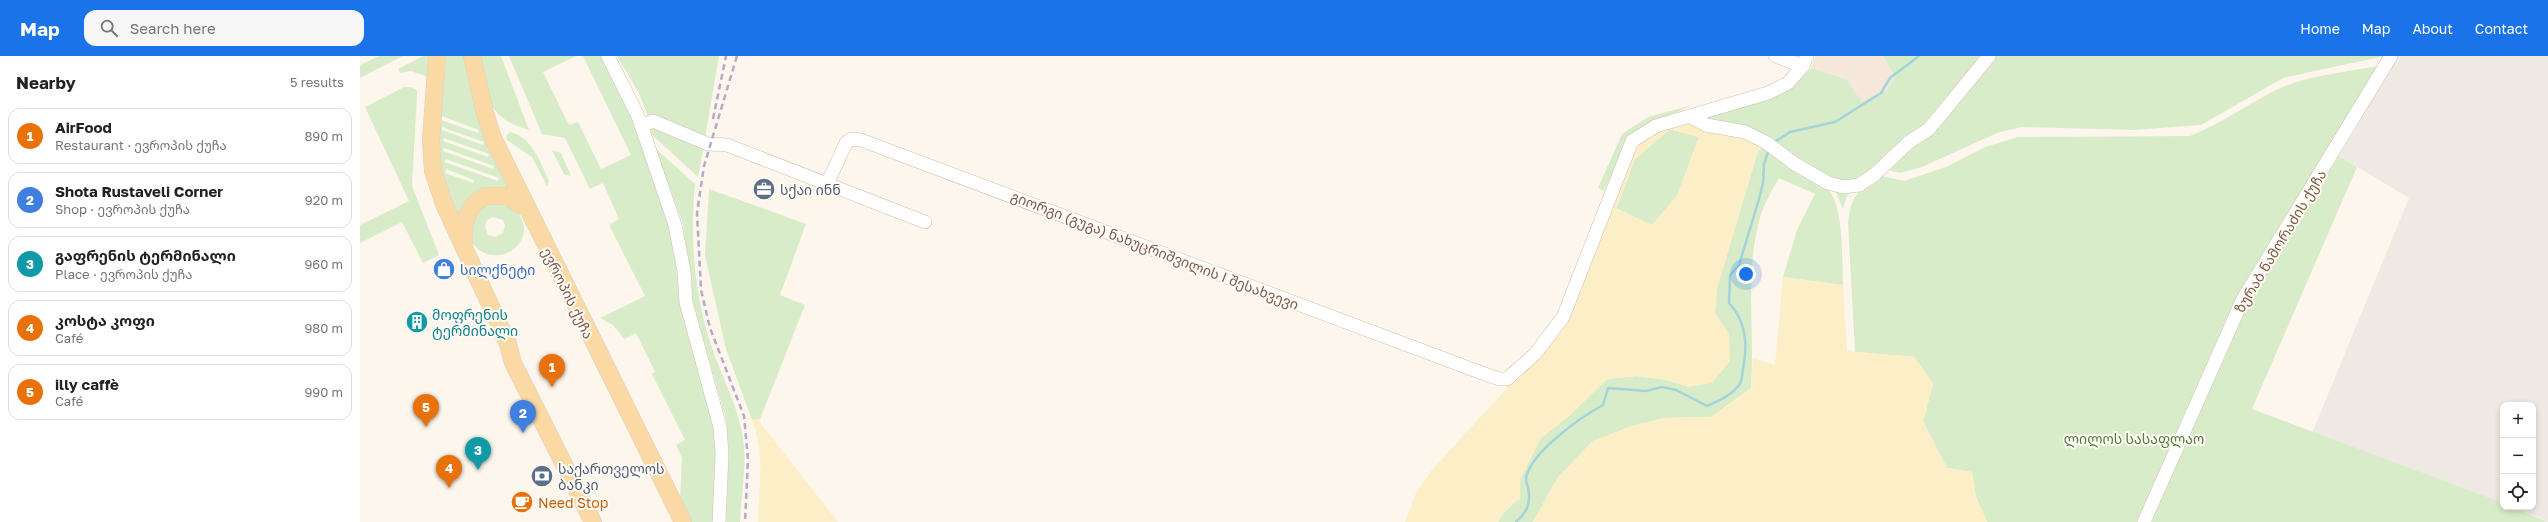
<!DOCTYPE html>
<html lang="en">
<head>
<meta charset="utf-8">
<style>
  body { margin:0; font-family:"Golos Text","Noto Sans Georgian",sans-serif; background:#f6f6f6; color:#222 }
  .controls { position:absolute; right:12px; bottom:12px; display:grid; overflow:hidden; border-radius:8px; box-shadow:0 2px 6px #0003 }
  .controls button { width:36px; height:36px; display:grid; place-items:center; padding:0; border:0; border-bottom:1px solid #e0e0e0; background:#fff; color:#222; font:20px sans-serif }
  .you { position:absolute; left:1386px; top:218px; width:14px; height:14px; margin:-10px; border:3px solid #fff; border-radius:50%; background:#1a73e8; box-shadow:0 0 0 6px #1a73e833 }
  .badge { display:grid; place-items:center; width:26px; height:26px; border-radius:50%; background:#1a73e8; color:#fff; font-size:13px; font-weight:700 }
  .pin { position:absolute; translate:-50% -33px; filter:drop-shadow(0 1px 2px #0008) }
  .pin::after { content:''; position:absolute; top:21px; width:14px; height:12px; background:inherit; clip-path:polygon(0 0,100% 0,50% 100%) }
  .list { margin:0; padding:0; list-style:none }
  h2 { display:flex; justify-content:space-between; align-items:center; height:52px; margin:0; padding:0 16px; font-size:17px }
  h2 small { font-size:13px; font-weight:400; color:#767676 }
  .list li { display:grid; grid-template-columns:26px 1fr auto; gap:12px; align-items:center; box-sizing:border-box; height:56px; margin:0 8px 8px; padding:0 8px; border:1px solid #e0e0e0; border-radius:12px }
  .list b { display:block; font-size:15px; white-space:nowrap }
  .list p { margin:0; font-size:13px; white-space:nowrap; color:#767676 }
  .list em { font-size:13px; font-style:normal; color:#767676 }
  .icon { flex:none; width:22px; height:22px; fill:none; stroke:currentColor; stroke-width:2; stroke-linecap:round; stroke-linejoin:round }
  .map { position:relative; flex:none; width:2188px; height:466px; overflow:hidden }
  header { display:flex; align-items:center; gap:24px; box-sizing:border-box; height:56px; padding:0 20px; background:#1a73e8; color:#fff }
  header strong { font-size:19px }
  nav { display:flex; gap:22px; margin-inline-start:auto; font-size:14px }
  .search { width:280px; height:36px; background:#f6f6f6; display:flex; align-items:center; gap:10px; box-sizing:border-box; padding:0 14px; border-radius:12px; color:#767676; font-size:15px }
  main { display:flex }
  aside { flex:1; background:#fff }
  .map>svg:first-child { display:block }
  .residential { fill:#f5e8da }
  .industrial { fill:#efe9e4 }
  .green { fill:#d8ecc9; fill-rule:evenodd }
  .sand { fill:#fcefc7; fill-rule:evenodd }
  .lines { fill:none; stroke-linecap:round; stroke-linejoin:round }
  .stream { stroke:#a5d3da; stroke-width:2.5 }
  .minor-casing { stroke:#d1beb0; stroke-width:14 }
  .major-casing { stroke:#dad1cd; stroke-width:18 }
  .minor { stroke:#fff; stroke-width:13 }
  .major { stroke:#fbd9a5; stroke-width:17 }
  .rail { stroke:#b9a8c9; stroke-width:2.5; stroke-dasharray:6 4; stroke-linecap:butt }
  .labels { text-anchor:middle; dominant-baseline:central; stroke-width:4; stroke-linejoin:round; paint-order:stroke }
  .service-label { font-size:14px; fill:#4e5e75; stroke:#fffaf3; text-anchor:start }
  .street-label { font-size:14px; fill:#7a5c4d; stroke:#fffaf3 }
  .shop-label { font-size:14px; fill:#366cbe; stroke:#fffaf3; text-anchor:start }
  .culture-label { font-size:14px; fill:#0d838f; stroke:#fffaf3; text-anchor:start }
  .park-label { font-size:14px; fill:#537a41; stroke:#fffaf3 }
  .food-label { font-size:14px; fill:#c56008; stroke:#fffaf3; text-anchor:start }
</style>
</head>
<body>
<header>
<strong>Map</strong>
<div class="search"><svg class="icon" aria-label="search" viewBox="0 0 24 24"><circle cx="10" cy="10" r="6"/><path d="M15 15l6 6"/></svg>Search here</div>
<nav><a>Home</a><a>Map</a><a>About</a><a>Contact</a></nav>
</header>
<main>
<aside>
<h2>Nearby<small>5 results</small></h2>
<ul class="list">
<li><span class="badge" style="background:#e8710a">1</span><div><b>AirFood</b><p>Restaurant · ევროპის ქუჩა</p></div><em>890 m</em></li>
<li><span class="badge" style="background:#3f7fe0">2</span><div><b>Shota Rustaveli Corner</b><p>Shop · ევროპის ქუჩა</p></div><em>920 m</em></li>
<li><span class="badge" style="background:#0f9aa8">3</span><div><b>გაფრენის ტერმინალი</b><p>Place · ევროპის ქუჩა</p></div><em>960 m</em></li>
<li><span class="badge" style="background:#e8710a">4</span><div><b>კოსტა კოფი</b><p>Café</p></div><em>980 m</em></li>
<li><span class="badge" style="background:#e8710a">5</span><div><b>illy caffè</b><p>Café</p></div><em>990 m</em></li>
</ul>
</aside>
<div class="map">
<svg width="2188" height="466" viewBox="0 0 2188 466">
  <rect width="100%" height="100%" fill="#fdf6ec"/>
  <path class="residential" d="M1456,0H1523L1535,21L1528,33L1500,45L1486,23L1451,12Z"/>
  <path class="industrial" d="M2037,0H2188V465L2151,451H2173V349H2143V448L1952,377L2049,142L1979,100Z"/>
  <path class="green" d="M19,0H43L0,22V9Z
    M63,0H69L67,21L51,15L40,17L38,13Z
    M83,0H108L152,136L140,133L97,166L81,124L77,86ZM82,60L119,74L118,77L81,64ZM82,71L124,86L123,89L82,74ZM84,82L129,98L128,101L83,85ZM84,92L134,110L133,113L83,95ZM86,103L139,122L138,125L84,106ZM86,113L114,124L113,127L85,117Z
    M118,0H141L169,74C124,61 129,40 118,0Z
    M149,0H216L183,16L209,69L218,66L241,113L271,99L223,0H242L263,36L306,155L353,363L357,399L353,466H328L320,444L322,402L316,389L325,384L292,318L295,316L276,277L264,283L253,269L240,262L285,240L249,169L259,163L243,127L230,133L205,82L182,78Z
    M257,0H359L345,82L288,61L279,37Z
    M1523,0H1626L1567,71L1498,126L1484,128L1351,66L1346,60C1386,49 1423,45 1451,12L1486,23L1501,45L1528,33L1535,21Z
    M1634,0H2025L1923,22L1841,69L1774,74L1661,71L1637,77L1562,111L1540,117L1524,113Z
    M2023,9L1851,300L1864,304L1888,241L1979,100L1997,111L1892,353L2143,447V451H2152L2188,466H1627L1616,441L1612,416L1587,412L1563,365L1573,328L1554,301L1495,296L1488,166C1492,139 1497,135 1518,119L1544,125L1586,111L1625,91L1658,81L1830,80C1860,68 1887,49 1916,34C1947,19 1989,16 2023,9Z
    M44,31H51L57,34V39L52,130L79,199L63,207L42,166L0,187V169L49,145L5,51Z
    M1332,49L1284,72L1268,83L1244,135L1238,132L1262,78L1288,61Z
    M292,71L344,88L338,121L290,77Z
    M1310,73L1339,81L1317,140L1292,169L1256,153L1275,103Z
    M150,76C172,81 181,107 189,125L187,130L172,101L147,84L146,80Z
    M1406,89C1426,103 1455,117 1470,136C1484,155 1482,205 1483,229L1423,221L1437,174L1455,138L1419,122C1413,133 1405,146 1401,158C1384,215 1395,274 1391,332L1351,361L1304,362L1275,369L1233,385L1198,421L1173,466H1138L1143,457L1160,442V423L1181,382L1210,359L1247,323L1276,320L1308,324L1328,331L1369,279L1355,257L1357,232L1398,95Z
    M295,92L335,128C330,183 334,236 351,289C362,322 381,355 384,390C386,415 381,441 380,466H366L369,396L366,363L332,244L323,168Z
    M192,94L201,97L211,120L204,118Z
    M1473,130L1494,132L1487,140L1483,153Z
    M349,133L446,168L420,239L445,249L400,363L392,364L366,293L345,200Z
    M142,147C147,150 154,153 158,157C180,184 137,219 111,186V160L124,148ZM133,161L143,164L145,170L143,177L135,181L128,179L125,170L127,164Z"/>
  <path class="sand" d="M1327,65L1381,79L1406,89L1398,95L1357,232L1355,257L1369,279L1370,305L1352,327L1328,331L1308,324L1277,320L1247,323L1210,359L1181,382L1160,423V442L1143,457L1138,466H1045L1056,437L1071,415L1147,332L1146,326L1207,262L1273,92L1283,79ZM1310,73L1339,81L1317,140L1292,169L1256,152L1275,103Z
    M1423,221L1483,229L1487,295L1554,301L1573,328L1563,366L1587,412L1612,416L1616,441L1627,466H1173L1198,421L1233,385L1275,369L1304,362L1351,361L1391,332L1393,302L1415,309Z
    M400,363L401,368L478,466H398C399,432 405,396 392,364Z"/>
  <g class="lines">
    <path class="stream" d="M1413,87L1430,76L1475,66L1521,37L1530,22L1559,0
      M1156,466C1168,455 1171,447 1168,431C1167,429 1166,425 1166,422C1171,396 1221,361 1243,349L1248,332L1286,335L1302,331L1316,334L1347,350C1360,344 1371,340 1380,328C1382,324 1382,318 1383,313C1388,289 1386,265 1369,247L1370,219L1379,209L1399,143L1403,127L1404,108L1409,93"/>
    <g class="minor-casing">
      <path id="minor" d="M248,0L278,60L315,169L324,215L326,246L360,371L362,399L359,466
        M1415,0L1443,10
        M1329,60L1346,69L1385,76L1407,87L1435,108L1468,127L1483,131L1499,129L1514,119L1549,86L1569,73L1629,0
        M281,70L293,65L348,88L367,89L565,166
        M467,128L486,87L491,83L501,84L1130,320L1140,323H1147L1176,297L1203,261L1272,85L1296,70L1408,37L1428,27L1443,10L1447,0
        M1784,466L1883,243L2031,0"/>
    </g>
    <g class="major-casing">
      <path id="major" d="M77,0L71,84L73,115L84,148L148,288L153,307L233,466
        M112,0L125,57L133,82L323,466
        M104,187C102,166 107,151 125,140H147L166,152"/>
    </g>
    <use href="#minor" class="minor"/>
    <use href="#major" class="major"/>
    <path class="rail" d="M377,0L344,110L337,157L341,234L350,272L384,360L388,403L385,466
      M353,63L366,0"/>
  </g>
  <defs>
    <g id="office-disc" transform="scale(1.15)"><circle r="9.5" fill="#5c6f8a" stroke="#fffaf3"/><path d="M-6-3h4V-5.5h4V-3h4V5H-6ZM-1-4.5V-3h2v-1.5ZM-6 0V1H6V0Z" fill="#fff"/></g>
    <g id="shop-disc" transform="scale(1.15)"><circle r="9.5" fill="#3f7fe0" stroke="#fffaf3"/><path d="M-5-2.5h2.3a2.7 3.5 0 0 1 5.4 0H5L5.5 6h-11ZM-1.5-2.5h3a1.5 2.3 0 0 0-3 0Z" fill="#fff"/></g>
    <g id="building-disc" transform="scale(1.15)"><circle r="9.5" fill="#0f9aa8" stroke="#fffaf3"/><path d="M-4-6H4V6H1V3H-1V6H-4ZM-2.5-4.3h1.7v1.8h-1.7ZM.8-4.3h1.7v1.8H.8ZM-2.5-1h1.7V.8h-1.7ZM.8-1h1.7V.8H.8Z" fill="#fff"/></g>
    <g id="bank-disc" transform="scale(1.15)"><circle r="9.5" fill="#5c6f8a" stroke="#fffaf3"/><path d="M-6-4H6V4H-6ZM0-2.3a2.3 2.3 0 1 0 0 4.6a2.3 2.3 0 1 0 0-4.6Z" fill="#fff"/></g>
    <g id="cafe-disc" transform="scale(1.15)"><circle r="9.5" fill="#e8710a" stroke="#fffaf3"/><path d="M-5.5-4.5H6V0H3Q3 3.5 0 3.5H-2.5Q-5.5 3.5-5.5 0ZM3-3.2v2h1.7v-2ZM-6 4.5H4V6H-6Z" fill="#fff"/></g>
  </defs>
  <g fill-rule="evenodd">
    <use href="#office-disc" x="404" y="133"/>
    <use href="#shop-disc" x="84" y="213"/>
    <use href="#building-disc" x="57" y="266"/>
    <use href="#bank-disc" x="182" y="420"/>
    <use href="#cafe-disc" x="162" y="446"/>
  </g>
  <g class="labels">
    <g class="service-label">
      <text x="420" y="133">სქაი ინნ</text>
      <text x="198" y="412">საქართველოს<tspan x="198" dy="16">ბანკი</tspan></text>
    </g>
    <g class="street-label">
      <text transform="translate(1920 185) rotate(-59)">ზურაბ ნამორაძის ქუჩა</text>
      <text transform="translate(795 194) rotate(21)">გიორგი (გუგა) ნახუცრიშვილის I შესახვევი</text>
      <text transform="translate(208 237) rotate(64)">ევროპის ქუჩა</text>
    </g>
    <g class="shop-label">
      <text x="100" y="213">სილქნეტი</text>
    </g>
    <g class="culture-label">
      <text x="72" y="258">მოფრენის<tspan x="72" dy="16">ტერმინალი</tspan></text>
    </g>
    <g class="park-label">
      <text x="1774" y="382">ლილოს სასაფლაო</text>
    </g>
    <g class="food-label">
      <text x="178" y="446">Need Stop</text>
    </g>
  </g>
</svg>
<div class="controls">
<button>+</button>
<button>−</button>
<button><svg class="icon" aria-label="locate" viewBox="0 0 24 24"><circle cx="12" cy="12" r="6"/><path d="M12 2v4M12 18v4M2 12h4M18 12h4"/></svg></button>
</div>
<div class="you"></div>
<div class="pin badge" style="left:192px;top:331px;background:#e8710a">1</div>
<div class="pin badge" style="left:163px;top:377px;background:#3f7fe0">2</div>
<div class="pin badge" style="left:118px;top:414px;background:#0f9aa8">3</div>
<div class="pin badge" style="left:89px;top:432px;background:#e8710a">4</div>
<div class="pin badge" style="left:66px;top:371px;background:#e8710a">5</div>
</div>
</main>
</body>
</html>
